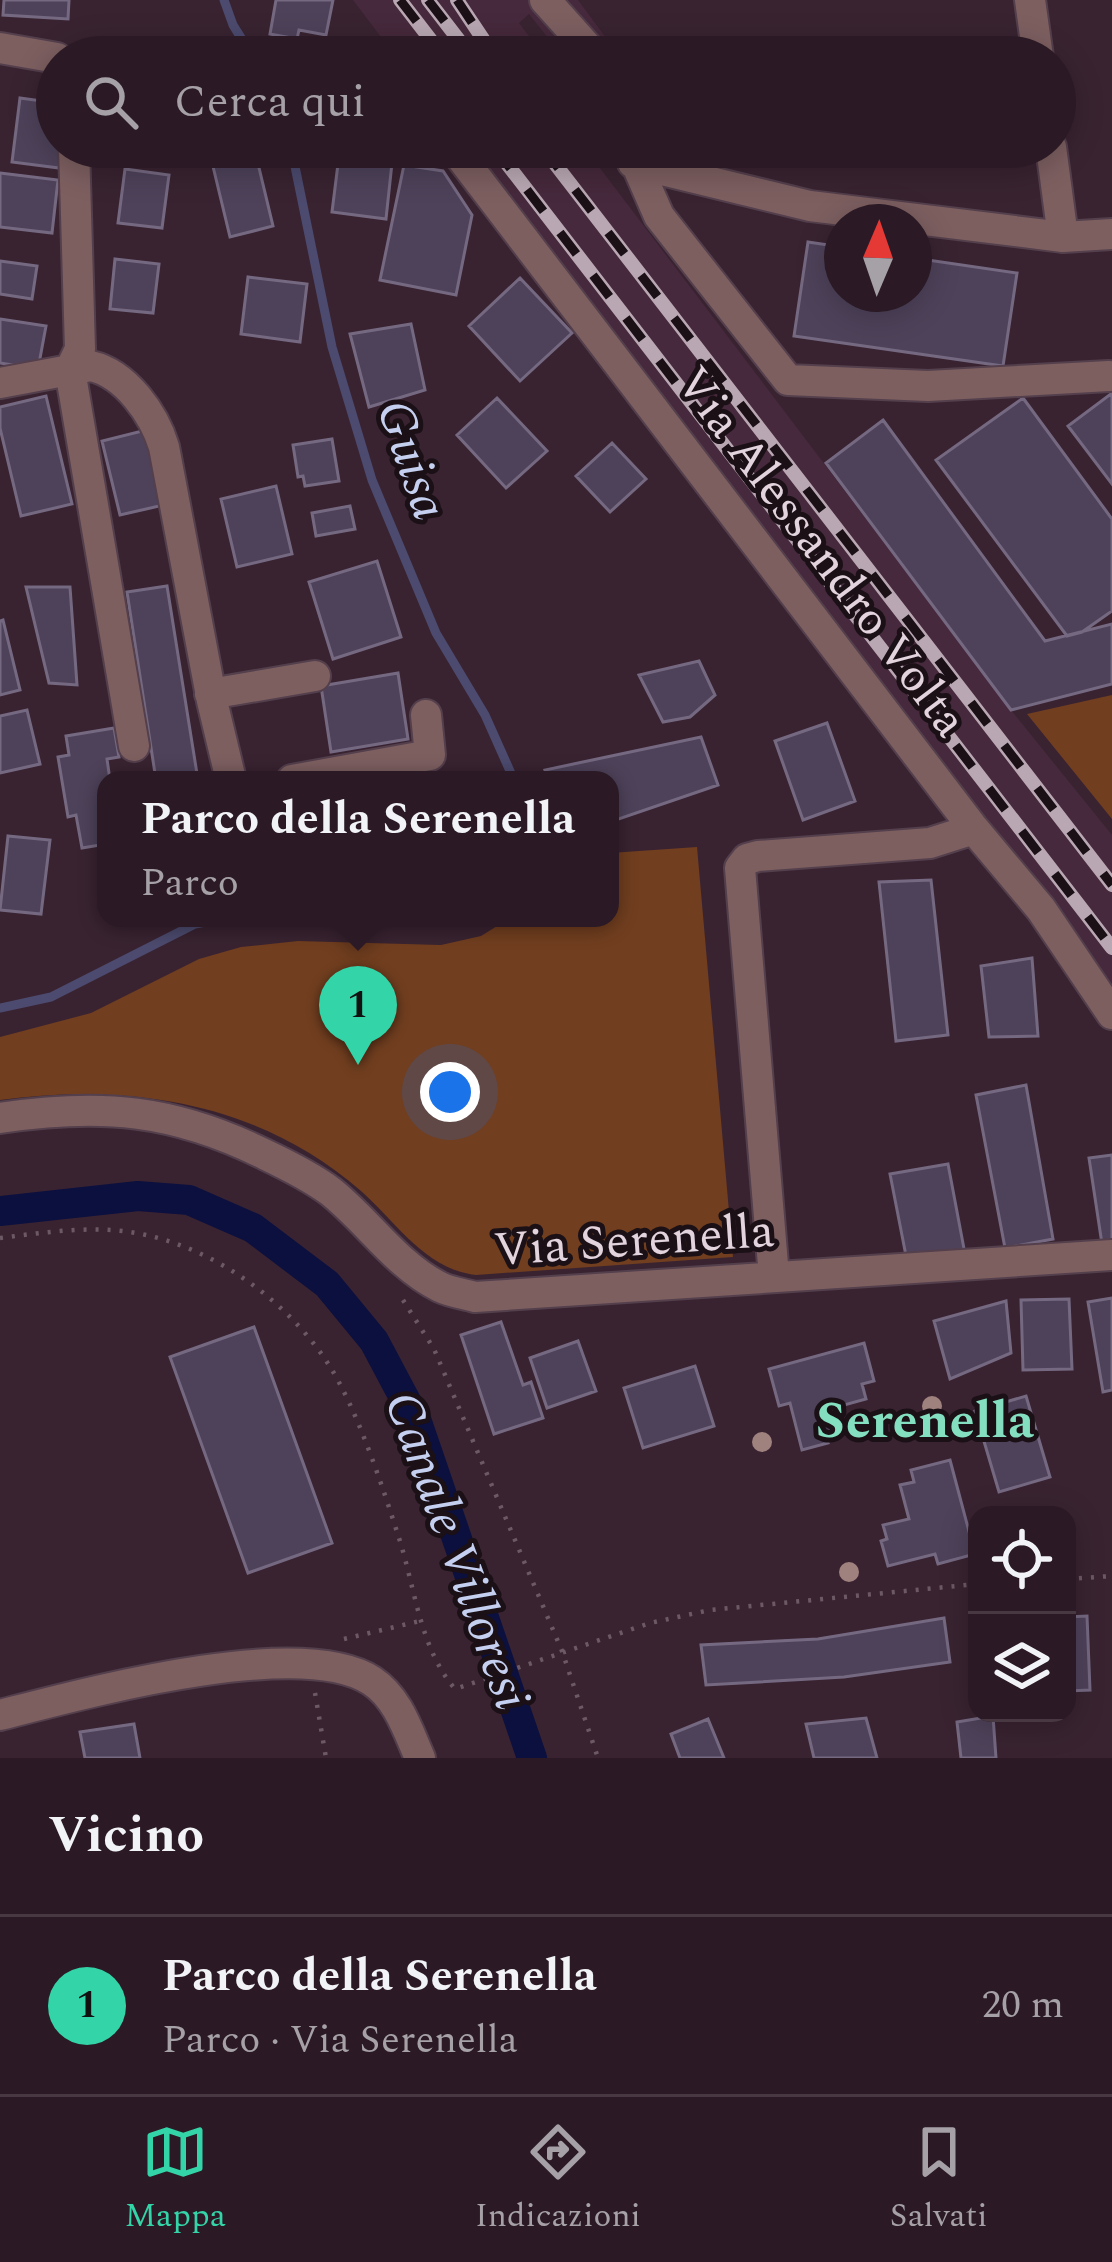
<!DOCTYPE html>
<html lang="it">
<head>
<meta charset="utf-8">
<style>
  body { margin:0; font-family:Spectral,serif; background:#372732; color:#f1f3f6 }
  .controls { position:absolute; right:36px; bottom:36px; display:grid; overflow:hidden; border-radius:24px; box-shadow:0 6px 30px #0003 }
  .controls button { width:108px; height:108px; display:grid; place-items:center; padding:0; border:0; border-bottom:3px solid #473842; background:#2b1a25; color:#f1f3f6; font:60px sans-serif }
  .compass { position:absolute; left:824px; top:204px; width:108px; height:108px; border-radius:50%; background:#2b1a25; box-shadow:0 6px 30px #0003; rotate:2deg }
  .you { position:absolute; left:450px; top:1092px; width:42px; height:42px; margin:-30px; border:9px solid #fff; border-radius:50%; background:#1a73e8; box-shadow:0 0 0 18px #1a73e833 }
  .badge { display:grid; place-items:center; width:78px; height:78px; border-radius:50%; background:#33d4a8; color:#111; font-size:39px; font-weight:700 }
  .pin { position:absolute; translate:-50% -99px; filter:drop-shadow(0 3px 6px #0008) }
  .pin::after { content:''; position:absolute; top:63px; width:42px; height:36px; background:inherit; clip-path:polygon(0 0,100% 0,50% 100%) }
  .popup { position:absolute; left:97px; top:771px; width:522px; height:156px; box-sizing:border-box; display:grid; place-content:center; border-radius:24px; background:#2b1a25; filter:drop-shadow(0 3px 9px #0005); font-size:39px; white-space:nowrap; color:#a6a1a7 }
  .popup b { font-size:45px; color:#f1f3f6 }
  .popup::after { content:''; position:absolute; left:50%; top:100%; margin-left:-24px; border:24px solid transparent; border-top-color:#2b1a25 }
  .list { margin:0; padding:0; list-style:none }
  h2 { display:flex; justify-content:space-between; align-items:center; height:156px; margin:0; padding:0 48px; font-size:51px }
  h2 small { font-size:39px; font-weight:400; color:#a6a1a7 }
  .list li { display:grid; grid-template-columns:78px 1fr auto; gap:36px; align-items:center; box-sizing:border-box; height:180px; padding:0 48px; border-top:3px solid #473842 }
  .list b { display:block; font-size:45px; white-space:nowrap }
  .list p { margin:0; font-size:39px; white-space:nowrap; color:#a6a1a7 }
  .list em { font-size:39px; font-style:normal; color:#a6a1a7 }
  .icon { flex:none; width:66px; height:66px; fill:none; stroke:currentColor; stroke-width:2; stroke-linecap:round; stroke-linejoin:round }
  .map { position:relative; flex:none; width:1112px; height:1758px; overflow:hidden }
  .search { position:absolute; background:#2b1a25; box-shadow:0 6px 30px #0003; left:36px; right:36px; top:36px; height:132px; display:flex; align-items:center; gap:30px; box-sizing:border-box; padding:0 42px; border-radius:66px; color:#a6a1a7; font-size:45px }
  .sheet { height:336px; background:#2b1a25 }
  nav { display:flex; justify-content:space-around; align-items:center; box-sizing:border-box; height:168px; border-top:3px solid #473842; background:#2b1a25; font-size:33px; color:#a6a1a7 }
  nav a { display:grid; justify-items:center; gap:6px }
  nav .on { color:#33d4a8 }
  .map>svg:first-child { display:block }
  .built { fill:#46293c }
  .green { fill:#713e1f }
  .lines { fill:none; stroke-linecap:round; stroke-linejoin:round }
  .stream { stroke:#4c4a6e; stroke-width:9 }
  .canal { stroke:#0c103f; stroke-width:30 }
  .building { fill:#4e425a; stroke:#756982; stroke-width:3 }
  .minor-casing { stroke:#543f4c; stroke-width:34 }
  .path { stroke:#6d5966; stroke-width:4.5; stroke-dasharray:3 9; stroke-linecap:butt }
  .minor { stroke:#7d5f60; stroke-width:30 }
  .rail-casing { stroke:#b9a8b3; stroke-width:14 }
  .rail { stroke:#1a1016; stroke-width:9; stroke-dasharray:27; stroke-linecap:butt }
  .tree { fill:#9f827e }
  .labels { text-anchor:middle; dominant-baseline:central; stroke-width:10; stroke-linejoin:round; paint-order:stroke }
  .street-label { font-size:48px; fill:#e2d3dc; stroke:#1a1016 }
  .water-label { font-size:51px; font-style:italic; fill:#c5cff0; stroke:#1a1016 }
  .neighbourhood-label { font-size:51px; font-weight:bold; fill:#83dfbf; stroke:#1a1016 }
</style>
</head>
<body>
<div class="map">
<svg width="1112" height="1758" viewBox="0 0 1112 1758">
  <rect width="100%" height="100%" fill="#392331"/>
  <path class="built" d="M353,0H578L612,46L597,57H563L529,14L519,23L545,57H396Z
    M469,147H584L1011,710L1112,835V984Z"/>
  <path class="green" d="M1112,695V819L1027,714Z
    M697,847L733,1257L476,1275C425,1269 397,1223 361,1191C259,1102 130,1083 0,1100V1037L91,1013L199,959L241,947L298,941L441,945L481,936L510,918H610V853Z"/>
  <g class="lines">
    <path class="stream" d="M224,0L233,25L253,57
      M291,147L332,347L372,480L436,633L485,715L514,780
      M0,1008L51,997L195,924L228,918"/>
    <path class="canal" d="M0,1211L138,1196L189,1200L253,1228L327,1284L374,1341L417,1422L532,1758"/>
  </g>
  <path class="building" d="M4,0H69L68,19L3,15Z
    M276,0H333L326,35L299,30L297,39L270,34Z
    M20,98L57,103V147H62L59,168L12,162Z
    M106,147H177V161H106Z
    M241,147H254L273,226L230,237L210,154Z
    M339,156L392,163L386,219L332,212Z
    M404,165L443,171L472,215L456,295L380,280Z
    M125,169L169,175L162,228L118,223Z
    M0,173L58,180L52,233L0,227Z
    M808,242L842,247V294H914V258L1017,273L1003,366L794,336Z
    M115,259L159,264L153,313L110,309Z
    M0,261L37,266L32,299L0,294Z
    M248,277L307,284L300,342L241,334Z
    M520,278L572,333L520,381L469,326Z
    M0,319L46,326L38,369L0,363Z
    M411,324L425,390L369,407L350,334Z
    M1112,393V484L1068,426Z
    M46,396L72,504L21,516L0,428V407Z
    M497,398L547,451L506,488L457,435Z
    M1023,398L1112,519V611L1082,632L1067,636L936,460Z
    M883,420L1045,641L1112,624V684L1011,710L826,463Z
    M150,429L168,504L120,515L102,441Z
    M332,439L339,481L305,486L303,476L298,477L293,445Z
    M612,443L646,479L610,512L576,476Z
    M276,486L292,554L237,567L221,499Z
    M350,506L355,529L316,536L312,513Z
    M377,561L401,637L333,659L309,582Z
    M167,586L198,780H156L127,592Z
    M26,587H70L77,685L49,683Z
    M3,620L20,690L0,695V621Z
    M699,661L715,695L690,717L663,722L639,675Z
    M398,673L408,739L331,752L321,686Z
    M27,710L40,764L0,773V716Z
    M827,723L855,801L803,820L775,741Z
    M114,728L119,757L107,759L110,780H106V844L82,848L76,815L68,817L58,757L69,755L66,736Z
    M701,737L718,785L610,822V780H549L545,770Z
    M8,836L50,840L41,914L0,910Z
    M931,880L948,1035L896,1041L879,882Z
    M1032,958L1038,1036L989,1037L981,966Z
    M1026,1085L1053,1239L1005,1248L976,1095Z
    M1112,1155V1243L1102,1244L1089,1158Z
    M948,1164L965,1254L908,1266L890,1174Z
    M1112,1298V1390L1103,1392L1088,1302Z
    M1069,1299L1072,1369L1023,1370L1021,1300Z
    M1006,1301L1011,1353L950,1379L934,1321Z
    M501,1322L523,1385L531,1382L543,1418L494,1434L461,1335Z
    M254,1327L332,1543L248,1573L170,1357Z
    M578,1341L596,1391L547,1408L530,1358Z
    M864,1343L874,1381L862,1384L866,1399L833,1408L840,1434L826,1437L828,1443L802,1450L790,1403L779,1406L769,1369Z
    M695,1366L714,1426L643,1448L624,1388Z
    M1026,1396L1050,1477L999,1492L975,1411Z
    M950,1460L975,1554L938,1564L935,1554L888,1566L881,1541L887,1539L883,1525L909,1519L900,1485L914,1482L911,1470Z
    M1087,1616L1090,1690L1067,1691V1617Z
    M944,1618L950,1662L844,1677L706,1685L701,1645L818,1639Z
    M993,1716L996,1758H961L957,1722Z
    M866,1718L877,1758H814L806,1724Z
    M708,1719L724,1758H680L671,1734Z
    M134,1724L140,1758H85L80,1732Z"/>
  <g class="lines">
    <g class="minor-casing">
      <path id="minor" d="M545,0L596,57
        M1030,0L1038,57
        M0,48L57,58
        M74,147L80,349L70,370L134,746
        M453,147L974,829L1041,909L1112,1014
        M629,147L659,216L788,380L928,386L1109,376
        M1051,147L1063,237
        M633,163L810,206L1063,237L1112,234
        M0,383L91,366C126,374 154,414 164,447L212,701L231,780
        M210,694L315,676
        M292,780L430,755L426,715
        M0,1118C101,1103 174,1109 266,1155C287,1165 311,1177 330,1191C367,1220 397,1266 440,1287C450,1292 464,1294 475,1297L1112,1255
        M774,1277L740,868L747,859L758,856L930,843L974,829
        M0,1715C82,1694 300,1634 372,1681C398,1698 408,1731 420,1758"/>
    </g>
    <path class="path" d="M0,1238C48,1232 98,1224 146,1235C219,1251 289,1303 329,1365C357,1409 382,1485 398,1535C415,1586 419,1647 455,1689L650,1623L710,1610L977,1584
      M403,1300L434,1349L562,1651L598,1758
      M1067,1579L1112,1576
      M344,1639L420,1621
      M315,1693L326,1758"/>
    <use href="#minor" class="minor"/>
    <g class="rail-casing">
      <path id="rail" d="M400,0L444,57
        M428,0L472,57
        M457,0L495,57
        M494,147L1112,948
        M542,147L1112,885"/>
    </g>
    <use href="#rail" class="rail"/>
  </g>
  <g class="tree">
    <circle cx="932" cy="1406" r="10"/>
    <circle cx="762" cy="1442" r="10"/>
    <circle cx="849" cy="1572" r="10"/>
  </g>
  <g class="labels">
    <g class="street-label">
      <text transform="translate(821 552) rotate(53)">Via Alessandro Volta</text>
      <text transform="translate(634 1241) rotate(-4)">Via Serenella</text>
    </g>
    <g class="water-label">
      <text transform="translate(411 460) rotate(71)">Guisa</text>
      <text transform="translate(456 1551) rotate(70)">Canale Villoresi</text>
    </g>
    <g class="neighbourhood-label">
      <text x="925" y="1422">Serenella</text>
    </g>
  </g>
</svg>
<div class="controls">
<button><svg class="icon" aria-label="locate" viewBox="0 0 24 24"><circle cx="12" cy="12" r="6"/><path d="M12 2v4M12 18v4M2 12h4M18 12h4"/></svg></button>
<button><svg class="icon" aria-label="layers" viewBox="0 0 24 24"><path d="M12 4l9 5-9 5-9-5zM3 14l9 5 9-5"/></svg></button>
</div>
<svg class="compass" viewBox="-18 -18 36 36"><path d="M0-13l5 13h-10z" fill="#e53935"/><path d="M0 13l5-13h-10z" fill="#a6a1a7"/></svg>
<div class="you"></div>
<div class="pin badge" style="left:358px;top:1065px">1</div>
<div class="popup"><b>Parco della Serenella</b>Parco</div>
<div class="search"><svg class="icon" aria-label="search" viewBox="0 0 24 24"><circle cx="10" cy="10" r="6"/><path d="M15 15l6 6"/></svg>Cerca qui</div>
</div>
<section class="sheet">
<h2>Vicino<small></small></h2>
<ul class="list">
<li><span class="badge">1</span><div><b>Parco della Serenella</b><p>Parco · Via Serenella</p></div><em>20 m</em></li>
</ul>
</section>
<nav>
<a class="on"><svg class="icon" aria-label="map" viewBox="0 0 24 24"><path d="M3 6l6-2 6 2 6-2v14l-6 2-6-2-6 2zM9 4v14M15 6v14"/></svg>Mappa</a>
<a><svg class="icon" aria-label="directions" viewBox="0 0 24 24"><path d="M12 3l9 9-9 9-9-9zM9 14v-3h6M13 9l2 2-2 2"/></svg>Indicazioni</a>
<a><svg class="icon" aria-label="saved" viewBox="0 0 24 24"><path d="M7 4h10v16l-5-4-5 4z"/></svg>Salvati</a>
</nav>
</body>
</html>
